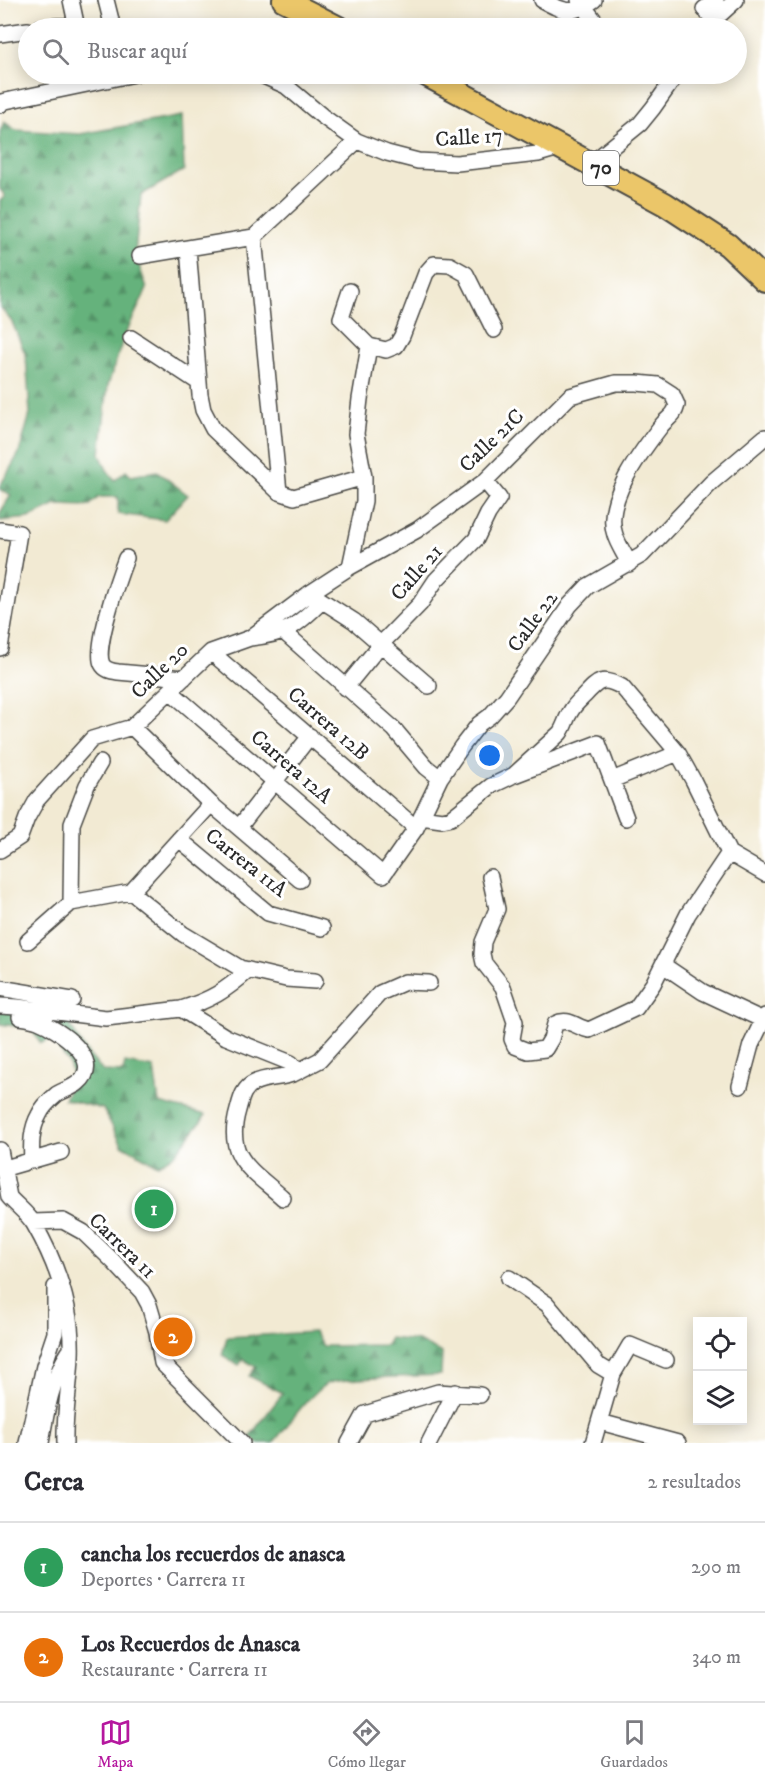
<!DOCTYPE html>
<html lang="es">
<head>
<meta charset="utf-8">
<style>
  body { margin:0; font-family:"IM FELL DW Pica",serif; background:#f2f2f3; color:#2b2b33 }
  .controls { position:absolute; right:18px; bottom:18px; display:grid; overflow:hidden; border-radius:0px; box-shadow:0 3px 15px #0003 }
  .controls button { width:54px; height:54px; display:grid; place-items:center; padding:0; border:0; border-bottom:2px solid #e1e1e2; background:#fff; color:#2b2b33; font:30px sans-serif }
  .you { position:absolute; left:490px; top:756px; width:21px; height:21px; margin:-15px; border:4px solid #fff; border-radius:50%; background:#1a73e8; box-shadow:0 0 0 9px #1a73e833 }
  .badge { display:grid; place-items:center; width:39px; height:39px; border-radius:50%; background:#b5179e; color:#fff; font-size:20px; font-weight:700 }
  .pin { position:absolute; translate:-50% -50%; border:3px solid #fff; box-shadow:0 2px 6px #0006 }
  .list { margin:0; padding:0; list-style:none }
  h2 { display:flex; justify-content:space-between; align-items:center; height:78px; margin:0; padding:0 24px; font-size:26px }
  h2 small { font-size:20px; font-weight:400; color:#7c7c81 }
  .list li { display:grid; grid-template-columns:39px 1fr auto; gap:18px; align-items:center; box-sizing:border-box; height:90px; padding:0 24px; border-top:2px solid #e1e1e2 }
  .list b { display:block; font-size:22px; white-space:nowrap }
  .list p { margin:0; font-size:20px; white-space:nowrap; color:#7c7c81 }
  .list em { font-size:20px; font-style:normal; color:#7c7c81 }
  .icon { flex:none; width:33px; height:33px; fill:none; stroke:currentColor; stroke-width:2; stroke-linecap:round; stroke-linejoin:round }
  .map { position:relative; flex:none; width:765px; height:1443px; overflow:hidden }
  .search { position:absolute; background:#fff; box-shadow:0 3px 15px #0003; left:18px; right:18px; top:18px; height:66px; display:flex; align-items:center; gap:15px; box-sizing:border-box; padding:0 21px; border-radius:33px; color:#7c7c81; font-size:22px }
  .sheet { height:258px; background:#fff }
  nav { display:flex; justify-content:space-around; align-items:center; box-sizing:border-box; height:84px; border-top:2px solid #e1e1e2; background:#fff; font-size:16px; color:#7c7c81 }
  nav a { display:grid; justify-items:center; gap:3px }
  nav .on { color:#b5179e }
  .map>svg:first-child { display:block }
  .forest { fill:url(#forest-firs); stroke:#486e54; stroke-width:1.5 }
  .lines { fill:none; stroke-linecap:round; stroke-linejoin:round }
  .street-casing { stroke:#494844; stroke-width:18 }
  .primary-casing { stroke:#494844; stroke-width:26 }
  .street { stroke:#fff; stroke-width:15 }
  .primary { stroke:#ebc669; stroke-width:22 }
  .labels { text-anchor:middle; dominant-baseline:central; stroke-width:6; stroke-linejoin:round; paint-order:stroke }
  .shield { fill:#fff; stroke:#6b6b6b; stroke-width:1.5 }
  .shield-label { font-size:20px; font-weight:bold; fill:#2b2b2b }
  .street-label { font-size:21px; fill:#2b2b2b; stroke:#fff }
</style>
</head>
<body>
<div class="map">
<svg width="765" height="1443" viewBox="0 0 765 1443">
  <defs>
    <pattern id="forest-firs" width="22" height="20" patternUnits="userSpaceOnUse" patternTransform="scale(1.5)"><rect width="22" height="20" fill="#65b27c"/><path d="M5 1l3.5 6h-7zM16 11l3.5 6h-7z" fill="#539166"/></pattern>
  </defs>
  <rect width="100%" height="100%" fill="#fff"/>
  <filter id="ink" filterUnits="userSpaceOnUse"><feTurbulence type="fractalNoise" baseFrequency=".0167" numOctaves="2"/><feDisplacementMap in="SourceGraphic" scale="12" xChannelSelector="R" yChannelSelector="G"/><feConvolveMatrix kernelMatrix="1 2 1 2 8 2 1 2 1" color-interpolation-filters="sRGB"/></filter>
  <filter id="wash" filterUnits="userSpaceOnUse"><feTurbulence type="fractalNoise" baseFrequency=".008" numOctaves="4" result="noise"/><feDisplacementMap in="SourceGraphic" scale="24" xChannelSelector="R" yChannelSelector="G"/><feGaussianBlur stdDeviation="1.35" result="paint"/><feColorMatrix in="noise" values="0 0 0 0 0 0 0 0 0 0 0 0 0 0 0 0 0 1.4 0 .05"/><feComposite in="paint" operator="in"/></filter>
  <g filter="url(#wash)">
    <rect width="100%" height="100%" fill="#f2ead3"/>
    <path class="forest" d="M182,116L184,170L141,195L135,253L147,289L124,337L108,385L100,454L107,470L115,480L126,471L131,476L157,471L188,495L165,520L118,514V497H99L89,506L56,505L29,518L0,521V513L11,495L0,489V486L19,453L30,414L26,356L12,322L0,307V201L5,196L0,189V132L4,122L16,130L80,134Z
      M0,994L63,1008C74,1035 84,1051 103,1071L123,1072L125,1063L154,1068L159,1103L206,1115L177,1152L158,1165L122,1145L103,1109L64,1099C80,1069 69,1065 52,1039L41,1043L30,1028L0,1024Z
      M314,1332L323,1346L386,1345L390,1338L418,1341L442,1353L441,1375C425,1376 335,1378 326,1384C306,1398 289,1424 273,1443H258L250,1436L283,1393L249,1376L256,1367L243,1359L239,1365L222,1355L227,1337Z"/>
  </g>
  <g filter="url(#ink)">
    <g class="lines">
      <g class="street-casing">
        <path id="street" d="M71,0L77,28
          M106,0L113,28
          M542,0C564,12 572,16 594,0
          M579,0L600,28
          M714,20L704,9L716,0
          M40,28L76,24
          M708,28L714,20L736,0
          M0,34L28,30
          M259,74L286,86L322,116L357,141L387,153L418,161L457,163L538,154L562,147
          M0,105L1,102L135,74
          M592,163L640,124L653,108L677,74
          M254,237L279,492
          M254,237L357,141
          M188,248L200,395L203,410L213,429L279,492L294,497L364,477
          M140,256L254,237
          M350,291L341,318L369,346L386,350L396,346L402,336L426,273L434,264L450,265L466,274L494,330
          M131,338L198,382
          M0,530L19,533L0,648
          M126,558C119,576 94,648 102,664C105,670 111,671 118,672L184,678
          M350,567L364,501V477L356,434L360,399L369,346
          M310,593L350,567L417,530L485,481L570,396L616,383H637L658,385L672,394L677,405C674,417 668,417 661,426C641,452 603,501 615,535C618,545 625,554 629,564
          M284,632L394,729L426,767L440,778
          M250,638C287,634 296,627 322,601
          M211,652L416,828
          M345,688L381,644L420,604L436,580L476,539L488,514L499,498L485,481
          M170,691L383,875L416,828L440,778L462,746L479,724L490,716L507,697L570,605L588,586L642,555L712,482L765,437
          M132,727L211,804L300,880
          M514,775L560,733C565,726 566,718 571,711C574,705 580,700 584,696C598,681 602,676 622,687L678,753L693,780L729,853L765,874
          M612,780L678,753
          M421,817L442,820L451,818L491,786L514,775L598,743L626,818
          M240,826L310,736
          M179,839L268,913L322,928
          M0,850L20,837L27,818L37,800L92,739L132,727L211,652L250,638L310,593L354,621L429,686
          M490,877L497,909L483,942L482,954L484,963L503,987L515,1022L512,1039L515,1046L528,1051L545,1049L551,1039L555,1024C569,1017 575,1027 589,1030L636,1008L653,984L688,914L729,853
          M131,892L183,934L240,968L286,979L315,981
          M71,903L72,824L87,785L100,763
          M28,941L71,903L131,892L211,804
          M663,965L703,992L763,1020
          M0,988L72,1000
          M0,1006L17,1007L106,1018L181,1009L226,1037L291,1063L295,1068V1073C282,1079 267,1076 254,1083C243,1088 241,1099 238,1110C224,1158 252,1170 283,1198
          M181,1009C211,1000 225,991 249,970
          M20,1017C26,1018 33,1019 38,1021C58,1029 106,1060 78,1083C72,1088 64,1090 57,1094C51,1099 42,1108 39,1115C31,1129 31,1145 32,1161
          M295,1073L320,1060L380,993L405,982L429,983
          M740,1086L751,1045L765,1016
          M0,1150L9,1197
          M2,1169L61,1152
          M9,1197C17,1206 28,1214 34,1224C57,1264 73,1310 71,1356C70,1385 64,1414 65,1443
          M33,1222L63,1221L83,1232L112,1260L142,1292L149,1305L157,1332L162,1363L242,1443
          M509,1278L547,1304L598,1365L613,1374
          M600,1422L678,1443
          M27,1443L44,1366L55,1333V1287
          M41,1443C46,1412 52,1378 69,1352
          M349,1443L365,1414L438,1392L480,1395
          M429,1443L455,1392
          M593,1443L613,1374L630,1345L666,1360"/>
      </g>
      <g class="primary-casing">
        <path id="primary" d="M284,0L339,28
          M425,74L665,204L728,245L765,280"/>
      </g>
      <use href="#street" class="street"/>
      <use href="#primary" class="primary"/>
    </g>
  </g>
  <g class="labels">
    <rect class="shield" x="583" y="151" width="36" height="34" rx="4.5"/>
    <g class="shield-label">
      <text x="601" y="168">70</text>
    </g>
    <g class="street-label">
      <text transform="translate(469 138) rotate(-4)">Calle 17</text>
      <text transform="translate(492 441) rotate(-44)">Calle 21C</text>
      <text transform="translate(417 573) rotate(-49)">Calle 21</text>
      <text transform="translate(533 622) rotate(-54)">Calle 22</text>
      <text transform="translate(160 671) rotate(-44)">Calle 20</text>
      <text transform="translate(328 724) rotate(41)">Carrera 12B</text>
      <text transform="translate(291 767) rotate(41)">Carrera 12A</text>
      <text transform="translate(246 863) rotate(38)">Carrera 11A</text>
      <text transform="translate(122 1246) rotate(44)">Carrera 11</text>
    </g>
  </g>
</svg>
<div class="controls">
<button><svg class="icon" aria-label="locate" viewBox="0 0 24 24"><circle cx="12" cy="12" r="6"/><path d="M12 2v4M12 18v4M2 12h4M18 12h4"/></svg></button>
<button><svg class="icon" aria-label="layers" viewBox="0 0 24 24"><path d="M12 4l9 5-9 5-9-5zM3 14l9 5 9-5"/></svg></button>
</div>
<div class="you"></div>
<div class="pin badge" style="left:154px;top:1209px;background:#2e9e5b">1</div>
<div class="pin badge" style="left:173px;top:1337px;background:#e8710a">2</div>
<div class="search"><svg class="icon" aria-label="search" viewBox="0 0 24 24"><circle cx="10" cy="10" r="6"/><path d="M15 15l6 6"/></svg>Buscar aquí</div>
</div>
<section class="sheet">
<h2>Cerca<small>2 resultados</small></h2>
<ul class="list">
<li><span class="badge" style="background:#2e9e5b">1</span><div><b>cancha los recuerdos de anasca</b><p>Deportes · Carrera 11</p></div><em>290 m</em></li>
<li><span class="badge" style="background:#e8710a">2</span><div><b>Los Recuerdos de Anasca</b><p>Restaurante · Carrera 11</p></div><em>340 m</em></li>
</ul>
</section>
<nav>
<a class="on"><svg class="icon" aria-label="map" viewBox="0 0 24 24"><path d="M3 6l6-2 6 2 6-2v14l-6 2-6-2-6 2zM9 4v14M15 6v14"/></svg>Mapa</a>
<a><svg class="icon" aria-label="directions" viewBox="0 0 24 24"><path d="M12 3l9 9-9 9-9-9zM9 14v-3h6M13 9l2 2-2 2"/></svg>Cómo llegar</a>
<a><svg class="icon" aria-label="saved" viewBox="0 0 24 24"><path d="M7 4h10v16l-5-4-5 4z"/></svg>Guardados</a>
</nav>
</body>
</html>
